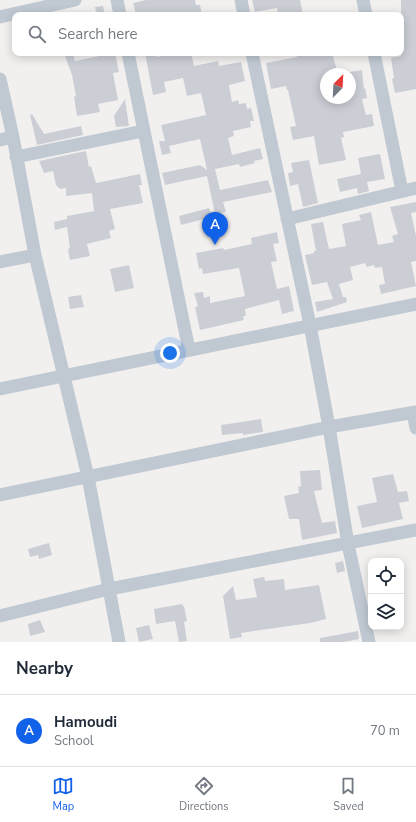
<!DOCTYPE html>
<html lang="en">
<head>
<meta charset="utf-8">
<style>
  body { margin:0; font-family:"Nunito Sans",sans-serif; background:#f6f6f7; color:#1f2937 }
  .controls { position:absolute; right:12px; bottom:12px; display:grid; overflow:hidden; border-radius:8px; box-shadow:0 2px 10px #0003 }
  .controls button { width:36px; height:36px; display:grid; place-items:center; padding:0; border:0; border-bottom:1px solid #e0e1e3; background:#fff; color:#1f2937; font:20px sans-serif }
  .compass { position:absolute; left:320px; top:68px; width:36px; height:36px; border-radius:50%; background:#fff; box-shadow:0 2px 10px #0003; rotate:24deg }
  .you { position:absolute; left:170px; top:353px; width:14px; height:14px; margin:-10px; border:3px solid #fff; border-radius:50%; background:#1a73e8; box-shadow:0 0 0 6px #1a73e833 }
  .badge { display:grid; place-items:center; width:26px; height:26px; border-radius:50%; background:#1261e9; color:#fff; font-size:13px; font-weight:700 }
  .pin { position:absolute; translate:-50% -33px; filter:drop-shadow(0 1px 2px #0008) }
  .pin::after { content:''; position:absolute; top:21px; width:14px; height:12px; background:inherit; clip-path:polygon(0 0,100% 0,50% 100%) }
  .list { margin:0; padding:0; list-style:none }
  h2 { display:flex; justify-content:space-between; align-items:center; height:52px; margin:0; padding:0 16px; font-size:17px }
  h2 small { font-size:13px; font-weight:400; color:#747a83 }
  .list li { display:grid; grid-template-columns:26px 1fr auto; gap:12px; align-items:center; box-sizing:border-box; height:72px; padding:0 16px; border-top:1px solid #e0e1e3 }
  .list b { display:block; font-size:15px; white-space:nowrap }
  .list p { margin:0; font-size:13px; white-space:nowrap; color:#747a83 }
  .list em { font-size:13px; font-style:normal; color:#747a83 }
  .icon { flex:none; width:22px; height:22px; fill:none; stroke:currentColor; stroke-width:2; stroke-linecap:round; stroke-linejoin:round }
  .map { position:relative; flex:none; width:416px; height:642px; overflow:hidden }
  .search { position:absolute; background:#fff; box-shadow:0 2px 10px #0003; left:12px; right:12px; top:12px; height:44px; display:flex; align-items:center; gap:10px; box-sizing:border-box; padding:0 14px; border-radius:8px; color:#747a83; font-size:15px }
  .sheet { height:124px; background:#fff }
  nav { display:flex; justify-content:space-around; align-items:center; box-sizing:border-box; height:56px; border-top:1px solid #e0e1e3; background:#fff; font-size:11px; color:#747a83 }
  nav a { display:grid; justify-items:center; gap:2px }
  nav .on { color:#1261e9 }
  .map>svg:first-child { display:block }
  .building { fill:#cbced5 }
  .lines { fill:none; stroke-linecap:round; stroke-linejoin:round }
  .minor { stroke:#c0c9d2; stroke-width:13 }
</style>
</head>
<body>
<div class="map">
<svg width="416" height="642" viewBox="0 0 416 642">
  <rect width="100%" height="100%" fill="#f2f0ef"/>
  <path class="building" d="M146,0H195L196,5H200L202,15H136L133,3Z
    M252,0H300L303,15H292L291,13L278,15L277,8L255,12Z
    M401,0H416V89L395,93L392,79L394,78L391,58L401,56Z
    M103,6L105,15H97L95,7Z
    M64,53H73L75,61L115,53L119,72L113,73L118,100L98,104L100,112L77,116L74,97L76,96L72,75Z
    M145,53H156L157,57L177,53H191L194,66L218,61L219,66L241,62L245,81L229,85L232,102L238,100L239,104L246,103L247,109L251,108L254,121H250L251,127L233,131L234,136L228,138L232,155L260,148L263,159L254,161L255,163L240,167L239,164L215,169L220,190L268,180L272,192L223,202L226,212L215,214L207,176L165,185L162,173L200,165L207,170L200,139L169,146L171,153L162,155L159,141H165L161,125L206,115L201,93L187,96L183,78L164,82L166,92L153,95Z
    M296,53H332L338,74H326V98H350V72L362,70L364,89L365,88L367,98L362,99L366,115L372,114L374,126L343,132L344,137L341,138L346,160L319,165L314,136L293,140L290,127L296,126L288,90H287L286,86L271,89L266,63L297,57Z
    M125,99L129,126L116,127L114,116Z
    M32,114L44,134L81,126L83,135L37,145L30,115Z
    M86,151L89,167L91,166L96,183L140,174L142,185H139L143,203L110,209L115,229L109,231L111,238L87,244L90,256L70,260L68,249L70,248L67,227L55,230L54,222L67,219V216L94,211L92,193L66,196V188L60,189L56,185L53,171L44,173L39,161Z
    M380,154L385,179L367,182L369,191L358,194L357,188L340,192L337,179L361,174L358,158Z
    M309,160L318,203L303,207L298,184L290,186L288,173L293,172L291,163Z
    M416,202V212L411,213L416,236V261L411,262L416,286L381,294L379,285L385,284L382,267L375,268L374,265L367,267L365,263L350,267L353,280L339,284L343,297H346L347,302L317,312L315,302L333,299L327,282L312,285L305,255L314,253V251H316L311,224L323,222L329,249L346,246L342,224L361,220L359,215L371,212L378,245L394,242L392,236L398,234L390,207Z
    M209,208L212,217L181,225L179,216Z
    M277,232L279,243L273,244L277,261L271,262L277,289L289,286L294,311L282,314L279,300L245,309L246,316H243L244,320L200,330L195,307L198,306L194,293L203,292L204,298L210,296V303L245,296L239,268L203,274L202,268L199,269L196,253L223,248L224,250L252,244L251,238Z
    M129,265L134,288L115,292L110,269Z
    M81,295L84,307L70,309L68,297Z
    M261,419L263,432L243,435V433L222,435L221,425Z
    M320,470L322,490L314,491L322,523L335,521L337,533L302,540L299,519H289L284,496L299,493L298,487L301,486L300,471Z
    M393,474L398,492L407,491L409,501L399,503L403,519L362,528L357,506L377,502L372,478Z
    M49,543L52,555L39,559L38,555L30,557L28,549Z
    M343,561L345,571L337,573L335,563Z
    M264,577L265,581L284,579L285,590L319,585L326,619L310,623L241,633L242,637L230,639L223,596L233,586L236,600L257,597L253,579Z
    M182,604L183,606H184L187,621L184,622L187,641L179,642L175,621L156,624L154,609Z
    M40,620L45,632L30,636L28,624Z
    M149,625L153,639L139,642L136,628Z
    M358,631L359,639L344,642H320V638Z"/>
  <g class="lines">
    <path class="minor" d="M117,0L120,15
      M241,0L244,15
      M363,0L366,15
      M0,17L75,0
      M128,53L189,350
      M252,53L310,325L329,427L348,544L369,642
      M374,53L402,191
      M0,79L13,137L35,255L88,477L119,642
      M0,140L13,137
      M16,157L143,131
      M287,219L416,188
      M0,262L35,255
      M0,389L416,304
      M413,413L416,428
      M0,495L329,427L416,412
      M0,616L109,589L416,530"/>
  </g>
</svg>
<div class="controls">
<button><svg class="icon" aria-label="locate" viewBox="0 0 24 24"><circle cx="12" cy="12" r="6"/><path d="M12 2v4M12 18v4M2 12h4M18 12h4"/></svg></button>
<button><svg class="icon" aria-label="layers" viewBox="0 0 24 24"><path d="M12 4l9 5-9 5-9-5zM3 14l9 5 9-5"/></svg></button>
</div>
<svg class="compass" viewBox="-18 -18 36 36"><path d="M0-13l5 13h-10z" fill="#e53935"/><path d="M0 13l5-13h-10z" fill="#747a83"/></svg>
<div class="you"></div>
<div class="pin badge" style="left:215px;top:245px">A</div>
<div class="search"><svg class="icon" aria-label="search" viewBox="0 0 24 24"><circle cx="10" cy="10" r="6"/><path d="M15 15l6 6"/></svg>Search here</div>
</div>
<section class="sheet">
<h2>Nearby<small></small></h2>
<ul class="list">
<li><span class="badge">A</span><div><b>Hamoudi</b><p>School</p></div><em>70 m</em></li>
</ul>
</section>
<nav>
<a class="on"><svg class="icon" aria-label="map" viewBox="0 0 24 24"><path d="M3 6l6-2 6 2 6-2v14l-6 2-6-2-6 2zM9 4v14M15 6v14"/></svg>Map</a>
<a><svg class="icon" aria-label="directions" viewBox="0 0 24 24"><path d="M12 3l9 9-9 9-9-9zM9 14v-3h6M13 9l2 2-2 2"/></svg>Directions</a>
<a><svg class="icon" aria-label="saved" viewBox="0 0 24 24"><path d="M7 4h10v16l-5-4-5 4z"/></svg>Saved</a>
</nav>
</body>
</html>
